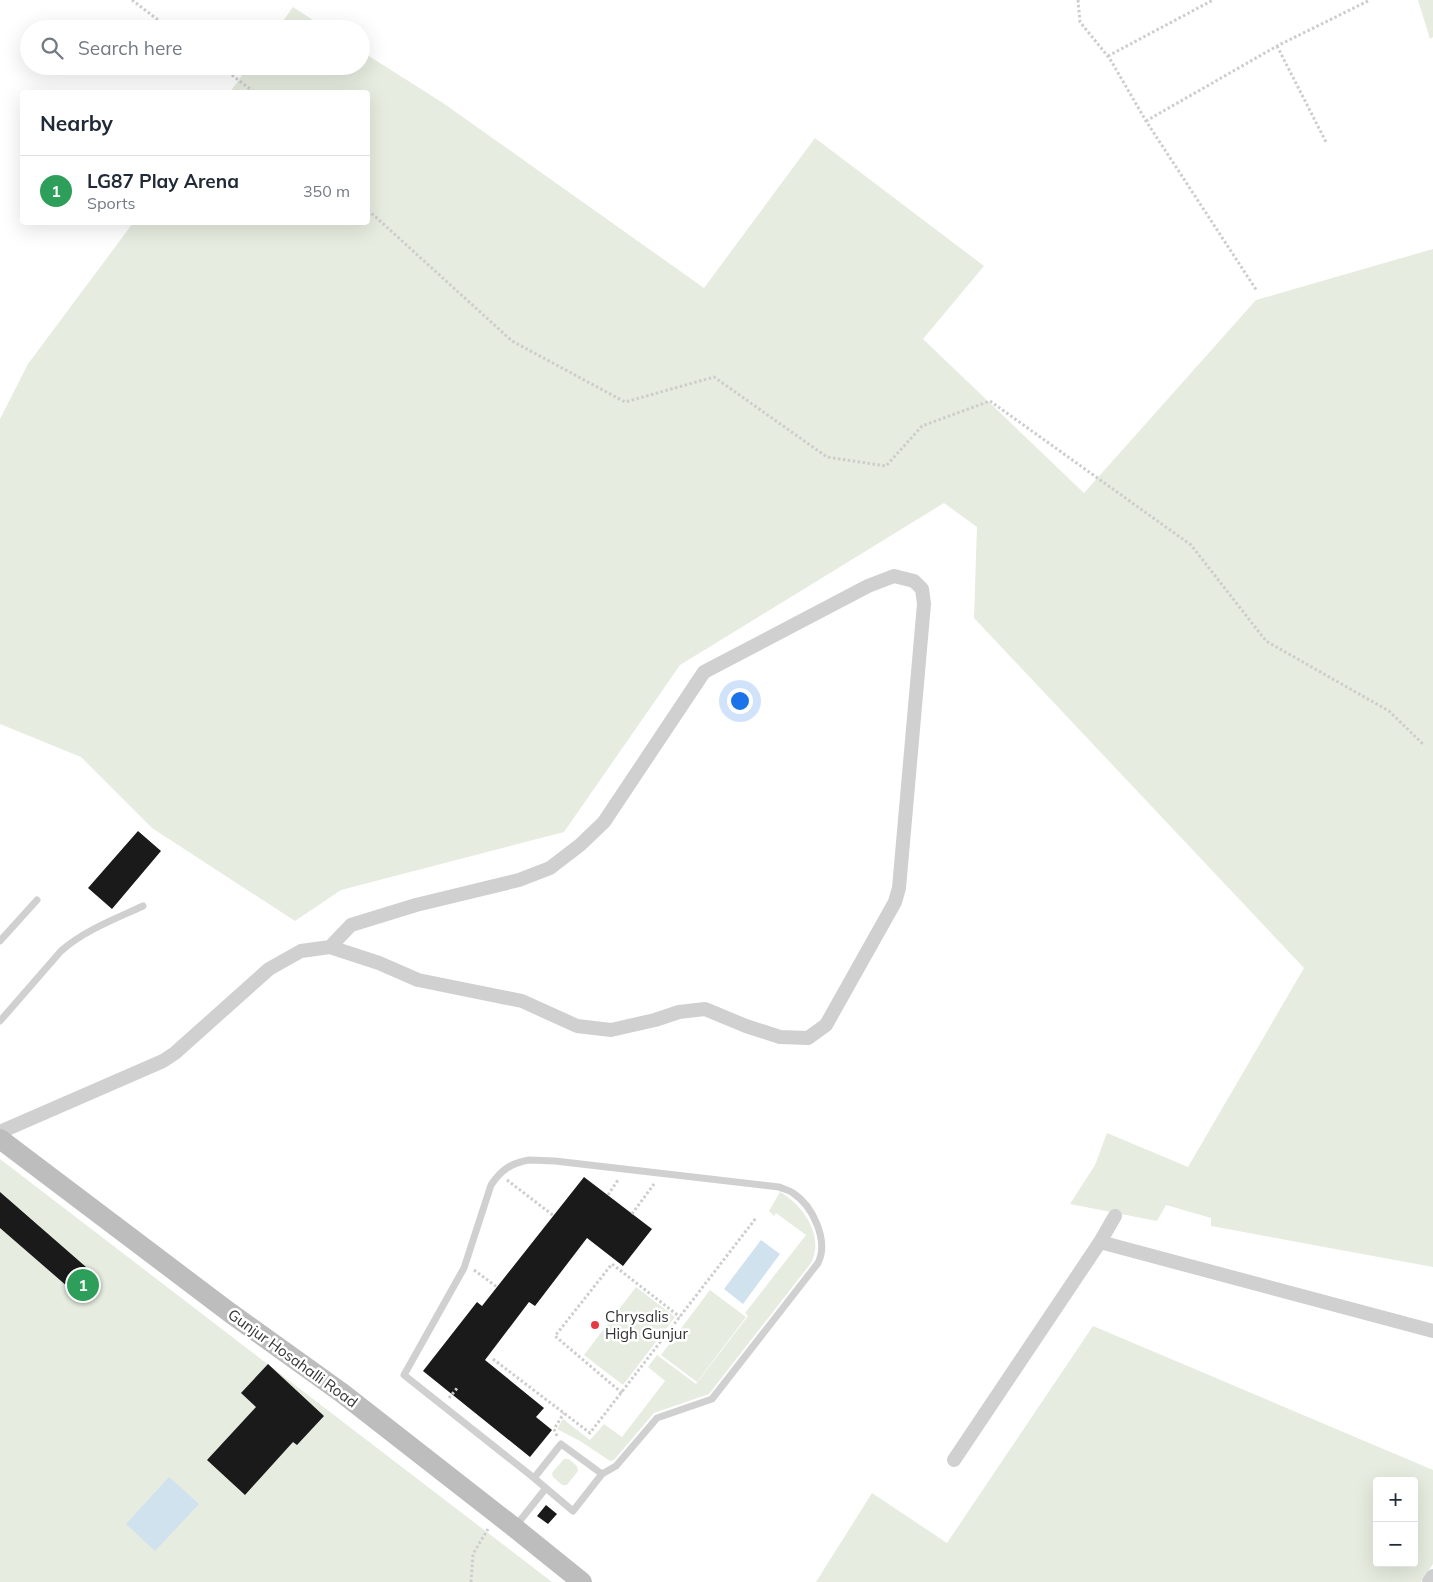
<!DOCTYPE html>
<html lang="en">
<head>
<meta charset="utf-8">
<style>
  body { margin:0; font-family:Mulish,sans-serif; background:#f2f2f3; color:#1f2937 }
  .controls { position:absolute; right:15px; bottom:15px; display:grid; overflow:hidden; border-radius:5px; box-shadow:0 5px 20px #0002 }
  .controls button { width:45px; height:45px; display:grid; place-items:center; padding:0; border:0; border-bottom:1px solid #e0e1e3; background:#fff; color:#1f2937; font:25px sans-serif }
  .you { position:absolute; left:739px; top:700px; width:18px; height:18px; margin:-12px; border:4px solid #fff; border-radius:50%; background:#1a73e8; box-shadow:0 0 0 8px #1a73e833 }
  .badge { display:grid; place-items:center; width:32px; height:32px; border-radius:50%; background:#e63946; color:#fff; font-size:16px; font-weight:700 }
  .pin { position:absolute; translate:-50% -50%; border:2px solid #fff; box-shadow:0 1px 5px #0006 }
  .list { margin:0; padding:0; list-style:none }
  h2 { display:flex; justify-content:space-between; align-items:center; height:65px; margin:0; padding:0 20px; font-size:21px }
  h2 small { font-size:16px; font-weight:400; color:#747a83 }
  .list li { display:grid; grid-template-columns:32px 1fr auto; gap:15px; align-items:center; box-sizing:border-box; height:70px; padding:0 20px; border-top:1px solid #e0e1e3 }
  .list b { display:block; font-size:19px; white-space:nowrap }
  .list p { margin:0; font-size:16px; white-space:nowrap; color:#747a83 }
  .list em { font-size:16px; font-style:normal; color:#747a83 }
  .icon { flex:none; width:28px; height:28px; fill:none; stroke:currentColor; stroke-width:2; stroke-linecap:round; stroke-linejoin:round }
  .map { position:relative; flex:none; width:1433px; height:1582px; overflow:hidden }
  .search { position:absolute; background:#fff; box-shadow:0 5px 20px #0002; left:20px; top:20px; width:350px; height:55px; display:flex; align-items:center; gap:12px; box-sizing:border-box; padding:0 18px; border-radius:28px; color:#747a83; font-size:19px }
  .panel { position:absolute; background:#fff; box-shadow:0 5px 20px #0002; left:20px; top:90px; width:350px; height:135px; border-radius:5px }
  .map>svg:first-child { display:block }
  .green { fill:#e6ecdf; fill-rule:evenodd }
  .water { fill:#cfe2ee }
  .building { fill:#1a1a1a }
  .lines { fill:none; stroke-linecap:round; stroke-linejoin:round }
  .path { stroke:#cdcdcd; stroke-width:3; stroke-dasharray:2.5 2.5; stroke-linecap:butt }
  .lane { stroke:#d0d0d0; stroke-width:7 }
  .street { stroke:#d0d0d0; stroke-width:14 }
  .secondary { stroke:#bdbdbd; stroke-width:20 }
  .poi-dot { fill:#e63946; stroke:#fff; stroke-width:2 }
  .labels { text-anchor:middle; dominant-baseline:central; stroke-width:5; stroke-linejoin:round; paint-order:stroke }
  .poi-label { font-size:15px; fill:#333; stroke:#fff; text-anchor:start }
  .street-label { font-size:15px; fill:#333; stroke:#fff }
</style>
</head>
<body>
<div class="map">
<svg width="1433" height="1582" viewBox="0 0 1433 1582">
  <rect width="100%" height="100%" fill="#fff"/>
  <path class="green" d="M1418,0H1433V37L1430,39Z
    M293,7L327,29H277Z
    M361,51L443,103L704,288L815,138L984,266L923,339L1084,493L1256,300L1433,249V1267L1211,1226V1218L1166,1205L1157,1221L1070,1204L1095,1165L1107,1133L1188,1167L1304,968L974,618L977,527L944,503L680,665L564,832L341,890L295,921L152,828L81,757L0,724V419L28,364L133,223L368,222V92H230L249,66H361Z
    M0,1159L552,1582H0Z
    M780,1192C803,1205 825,1236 811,1263L709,1394L654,1413L614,1460L610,1461L580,1441L557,1429L563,1419L590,1440L604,1424L622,1437L665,1381L648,1367L657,1355L696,1384L748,1316L745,1313L806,1235L776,1213L774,1216L769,1211Z
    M636,1287L675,1317L623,1385L584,1355Z
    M710,1290L746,1317L697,1382L661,1355Z
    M1093,1326L1433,1470V1564L1421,1582H816L872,1493L947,1543ZM1377,1481H1414V1563H1377Z
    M564,1459H569L577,1466L578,1471L567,1485H562L553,1477L552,1473Z"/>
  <path class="water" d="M761,1240L780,1254L743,1304L724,1289Z
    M169,1477L199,1504L155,1551L126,1524Z"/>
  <path class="building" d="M138,831L161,851L112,909L88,888Z
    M584,1177L652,1229L623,1266L587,1238L535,1306L529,1302L485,1360L544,1408L536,1417L552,1430L530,1457L423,1371L477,1302L482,1306Z
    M0,1192L86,1267L68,1287L0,1228Z
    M268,1364L324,1416L297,1445L293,1442L245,1495L207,1460L256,1407L241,1393Z
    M546,1505L557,1514L548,1524L537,1516Z"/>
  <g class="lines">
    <path class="path" d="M132,0L170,29
      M1078,0L1080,22L1110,59L1146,121L1257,291
      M1277,46L1326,142
      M1108,56L1213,0
      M220,66L254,92
      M1146,121L1277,46L1370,0
      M368,210L512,341L625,402L714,377L827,457L886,466L922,426L990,401L1191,545L1266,641L1389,711L1423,744
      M507,1180L554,1216
      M608,1195L618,1180
      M632,1214L654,1184
      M474,1270L497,1287
      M493,1359L590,1433L756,1218
      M622,1393L555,1336L612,1264L680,1317
      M449,1398L458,1387
      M557,1436L554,1429L564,1413
      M471,1582L473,1554L488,1529"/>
    <path class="lane" d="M0,941L37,900
      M0,1021L61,951C85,930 115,919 143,906
      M529,1160L555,1161L779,1187C783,1189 789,1190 793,1193C813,1206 829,1241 818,1263L712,1399L657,1418L616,1466L602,1474L573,1511L534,1478L404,1375L464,1268L491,1185C501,1170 511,1163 529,1160Z
      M534,1478L561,1444L602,1474
      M515,1527L546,1488"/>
    <path class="street" d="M0,1132L163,1061L175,1053L269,969L301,951L330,947L379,963L418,980L522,1001L577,1026L611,1030L655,1020L679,1012L705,1009L746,1026L780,1037L808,1038L826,1025L895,902L899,888L924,604L922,589L914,581L894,576L868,586L704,672L604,822L580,845L550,868L519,880L416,905L351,925L330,947
      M1100,1242L1433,1331
      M954,1460L1100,1242L1115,1216
      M1429,1582L1433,1576"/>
    <path class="secondary" d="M0,1139L229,1312L342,1393L515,1528L582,1582"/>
  </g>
  <circle class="poi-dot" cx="595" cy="1325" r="5"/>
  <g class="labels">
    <g class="poi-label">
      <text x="605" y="1316">Chrysalis<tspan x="605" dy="17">High Gunjur</tspan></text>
    </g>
    <g class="street-label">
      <text transform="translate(293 1358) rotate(36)">Gunjur Hosahalli Road</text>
    </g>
  </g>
</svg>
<div class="controls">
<button>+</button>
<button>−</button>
</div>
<div class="you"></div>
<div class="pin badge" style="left:83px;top:1285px;background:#2e9e5b">1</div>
<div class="search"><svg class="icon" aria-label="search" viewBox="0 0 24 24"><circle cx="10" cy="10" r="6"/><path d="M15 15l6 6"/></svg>Search here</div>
<section class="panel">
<h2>Nearby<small></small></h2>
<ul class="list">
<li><span class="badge" style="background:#2e9e5b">1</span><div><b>LG87 Play Arena</b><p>Sports</p></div><em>350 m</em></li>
</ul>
</section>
</div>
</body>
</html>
